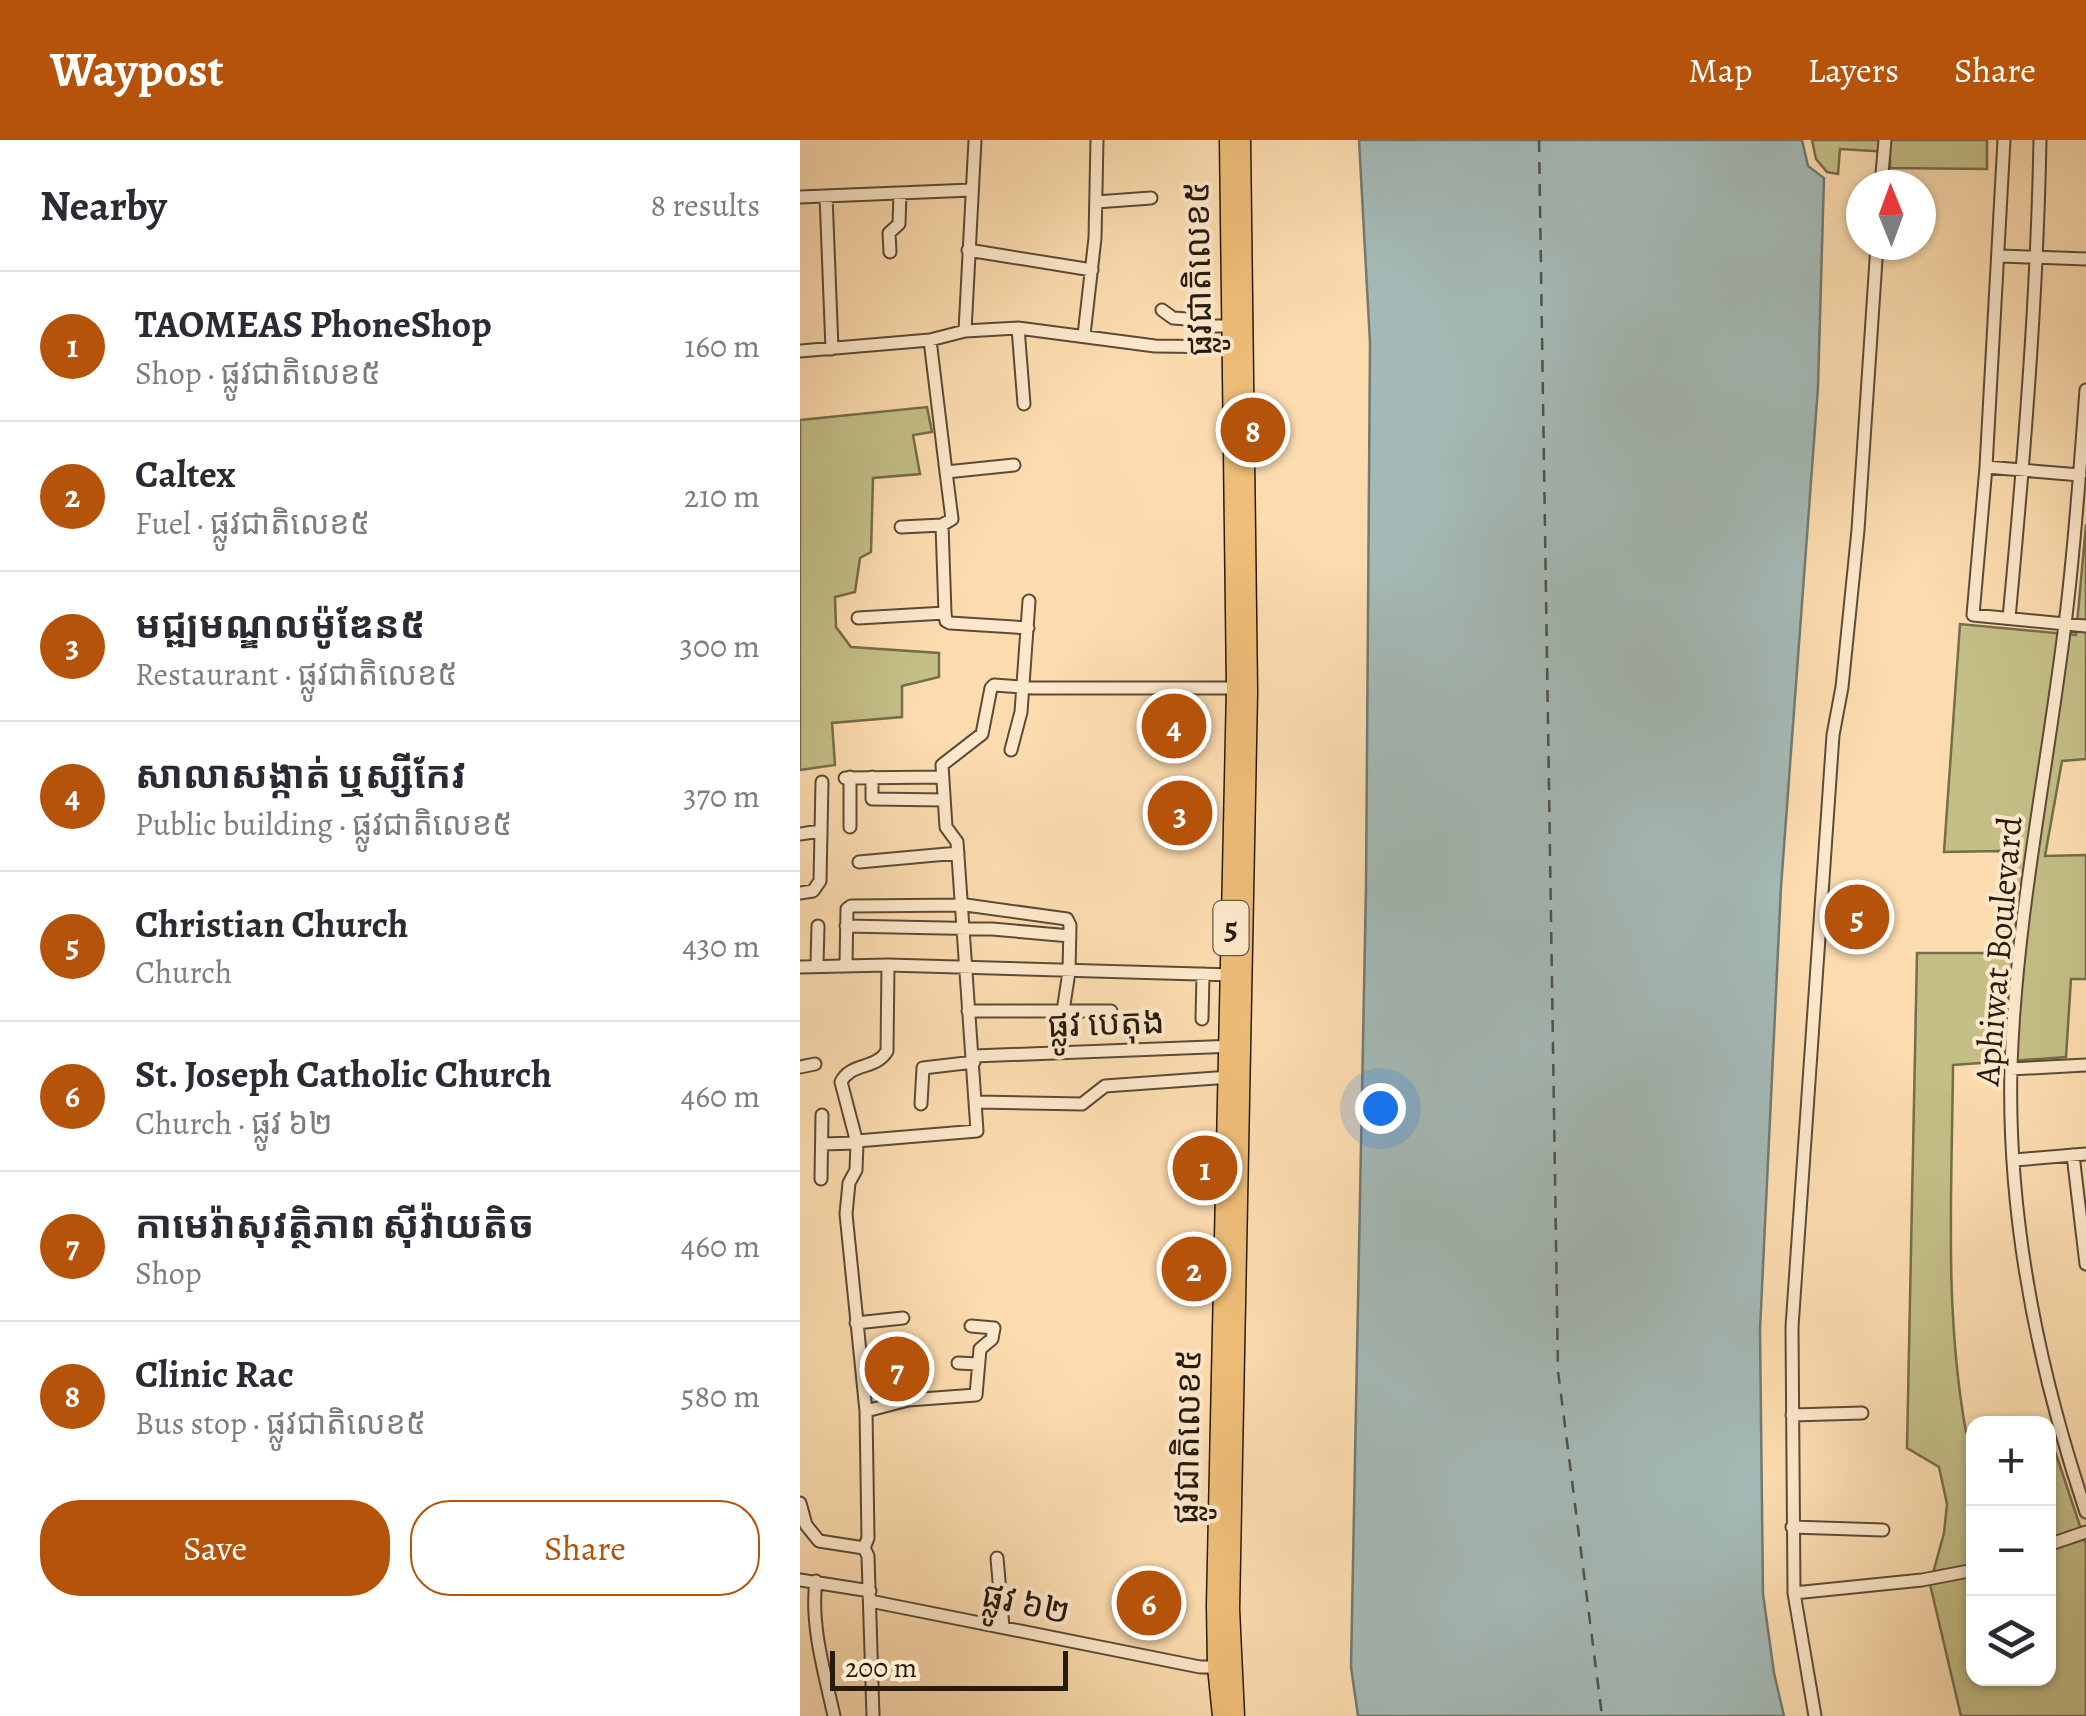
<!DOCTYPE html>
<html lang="en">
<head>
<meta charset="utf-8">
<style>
  body { margin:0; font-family:Alegreya,"Noto Sans Khmer",serif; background:#f7f7f7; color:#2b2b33 }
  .controls { position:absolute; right:30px; bottom:30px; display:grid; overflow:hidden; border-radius:20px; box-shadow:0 2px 8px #0004 }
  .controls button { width:90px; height:90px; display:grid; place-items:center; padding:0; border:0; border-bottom:2px solid #e1e1e2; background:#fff; color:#2b2b33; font:50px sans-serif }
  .compass { position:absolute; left:1046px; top:30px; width:90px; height:90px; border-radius:50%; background:#fff; box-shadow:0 2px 8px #0004; rotate:359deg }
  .scale { position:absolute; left:30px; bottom:25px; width:238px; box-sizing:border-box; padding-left:10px; border:5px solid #271b0d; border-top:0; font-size:28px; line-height:35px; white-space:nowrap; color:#271b0d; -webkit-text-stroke:8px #fde8cb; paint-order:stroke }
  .you { position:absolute; left:580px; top:968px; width:35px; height:35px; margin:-25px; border:8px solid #fff; border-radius:50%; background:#1a73e8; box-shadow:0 0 0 15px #1a73e833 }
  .badge { display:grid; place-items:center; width:65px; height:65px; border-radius:50%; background:#b45309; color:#fff; font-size:32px; font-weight:700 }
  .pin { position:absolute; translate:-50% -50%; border:5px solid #fff; box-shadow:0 2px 10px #0006 }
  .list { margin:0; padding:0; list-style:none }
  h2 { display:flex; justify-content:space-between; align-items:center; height:130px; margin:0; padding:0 40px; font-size:42px }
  h2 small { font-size:32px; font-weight:400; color:#7c7c81 }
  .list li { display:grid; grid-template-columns:65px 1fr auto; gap:30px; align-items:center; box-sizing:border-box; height:150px; padding:0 40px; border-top:2px solid #e1e1e2 }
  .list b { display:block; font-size:38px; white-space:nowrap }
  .list p { margin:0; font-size:32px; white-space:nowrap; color:#7c7c81 }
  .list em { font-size:32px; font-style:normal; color:#7c7c81 }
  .actions { display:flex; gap:20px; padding:30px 40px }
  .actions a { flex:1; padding:22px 0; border:2px solid #b45309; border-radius:40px; text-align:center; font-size:35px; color:#b45309 }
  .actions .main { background:#b45309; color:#fff }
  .icon { flex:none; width:55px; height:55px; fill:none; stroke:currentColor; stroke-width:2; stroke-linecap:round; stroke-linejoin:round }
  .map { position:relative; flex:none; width:1286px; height:1576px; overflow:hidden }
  header { display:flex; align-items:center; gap:60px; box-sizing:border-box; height:140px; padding:0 50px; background:#b45309; color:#fff }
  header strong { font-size:48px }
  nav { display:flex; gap:55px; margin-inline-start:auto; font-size:35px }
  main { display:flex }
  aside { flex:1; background:#fff }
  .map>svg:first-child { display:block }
  .green { fill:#c4bf87; stroke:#766d4a; stroke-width:2.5 }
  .water { fill:#a4b9b6; stroke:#727a72; stroke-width:2.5 }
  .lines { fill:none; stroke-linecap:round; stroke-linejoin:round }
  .ferry { stroke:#535248; stroke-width:2.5; stroke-dasharray:12 10; stroke-linecap:butt }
  .minor-casing { stroke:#5c4b36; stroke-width:15 }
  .highway-casing { stroke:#271b0d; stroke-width:21 }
  .minor { stroke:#fde8cb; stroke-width:11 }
  .highway { stroke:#eebe78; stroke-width:18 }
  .labels { text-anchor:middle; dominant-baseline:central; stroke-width:8; stroke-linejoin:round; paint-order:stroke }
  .shield { fill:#fde8cb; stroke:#675846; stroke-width:2.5 }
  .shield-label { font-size:32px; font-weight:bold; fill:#271b0d }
  .street-label { font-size:35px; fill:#271b0d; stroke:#fde8cb }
</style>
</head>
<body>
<header>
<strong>Waypost</strong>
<nav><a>Map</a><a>Layers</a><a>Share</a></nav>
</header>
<main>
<aside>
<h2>Nearby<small>8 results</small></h2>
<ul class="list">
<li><span class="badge">1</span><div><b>TAOMEAS PhoneShop</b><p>Shop · ផ្លូវជាតិលេខ៥</p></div><em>160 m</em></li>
<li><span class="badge">2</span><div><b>Caltex</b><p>Fuel · ផ្លូវជាតិលេខ៥</p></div><em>210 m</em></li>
<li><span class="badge">3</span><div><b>មជ្ឍមណ្ឌលម៉ូឌែន៥</b><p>Restaurant · ផ្លូវជាតិលេខ៥</p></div><em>300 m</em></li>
<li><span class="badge">4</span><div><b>សាលាសង្កាត់ ឬស្សីកែវ</b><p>Public building · ផ្លូវជាតិលេខ៥</p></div><em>370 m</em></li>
<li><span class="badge">5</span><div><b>Christian Church</b><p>Church</p></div><em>430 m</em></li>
<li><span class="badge">6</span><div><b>St. Joseph Catholic Church</b><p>Church · ផ្លូវ ៦២</p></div><em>460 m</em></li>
<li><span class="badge">7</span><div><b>កាមេរ៉ាសុវត្ថិភាព ស៊ីវ៉ាយតិច</b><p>Shop</p></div><em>460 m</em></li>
<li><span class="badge">8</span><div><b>Clinic Rac</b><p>Bus stop · ផ្លូវជាតិលេខ៥</p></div><em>580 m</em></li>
</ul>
<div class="actions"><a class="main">Save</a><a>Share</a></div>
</aside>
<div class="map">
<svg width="1286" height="1576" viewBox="0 0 1286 1576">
  <rect width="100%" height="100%" fill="#fcdcaf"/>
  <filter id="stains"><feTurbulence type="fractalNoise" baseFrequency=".002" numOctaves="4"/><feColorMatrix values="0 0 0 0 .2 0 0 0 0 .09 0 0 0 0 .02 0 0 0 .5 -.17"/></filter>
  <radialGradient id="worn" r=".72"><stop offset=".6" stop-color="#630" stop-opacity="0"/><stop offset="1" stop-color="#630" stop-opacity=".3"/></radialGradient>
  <path class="green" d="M1012,0H1187V29L1090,28V12L1040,9L1038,34L1027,32L1016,19Z
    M127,267L132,292L113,295L120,334L73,338L71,412L60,418L55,452L35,457L36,487L51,507L139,513V537L102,546V577L32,583L35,625L0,630V280Z
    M1286,384V619L1262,621L1245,716L1286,715V839H1271L1266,917L1153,925C1152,1048 1144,1171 1166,1292L1173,1291L1174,1538H1248L1249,1293L1286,1404V1576H1161L1130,1444L1144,1393L1147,1364L1139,1327L1107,1308L1117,813H1198L1200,711L1144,712L1160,484L1276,495Z"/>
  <path class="water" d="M559,0H1002L1008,26L1024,38L1018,247L981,747L960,1190L963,1454L974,1533L984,1576H558L551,1527L566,746L570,203Z"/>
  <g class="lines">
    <path class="ferry" d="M739,0L758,1231L802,1576"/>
    <g class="minor-casing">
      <path id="minor" d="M1204,0L1186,327L1173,475L1286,486
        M1081,45L1085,0
        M26,56L32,209
        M0,57L172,50
        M296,62L351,58
        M168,110L292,130
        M90,112L89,93L99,84L100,53
        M1200,116L1286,119
        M362,170L373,178L401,180L409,186H431
        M218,188L224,264
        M165,191L175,0
        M284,195L295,98L297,0
        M130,200L146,332
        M0,211L130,200L165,191L218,188L355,206L438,207
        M1286,250C1280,328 1275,406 1265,484C1247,632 1216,777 1211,926C1207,1078 1238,1229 1286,1372
        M1186,327L1280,335
        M142,385L152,379L146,332L214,325
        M101,387L142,385L145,473
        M58,478L145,473L146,481L150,483L228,488
        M1209,478C1224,319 1237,160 1240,0
        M211,610L221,572L229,461
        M50,637V687
        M72,637V659L144,660
        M45,638L143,637
        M0,694L20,691
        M59,722L158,713
        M0,753L13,751L20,741L22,642
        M46,786L192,789L270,796
        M17,824L18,786
        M46,824L47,769L51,766L166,765L267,779L270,785L269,832L263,871
        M0,827L88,825L433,835
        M168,871H311
        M402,879L403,834
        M174,916L435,906
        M0,927L15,924
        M1211,929L1286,925
        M177,962L282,964L305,946L430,937
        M121,964L123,928L174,922
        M57,1001L177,991L157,702L146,687L142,625L182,594L191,548L194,545L233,548H436
        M22,1004L57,1003
        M1273,1015L1286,1124
        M1215,1020L1286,1014
        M21,1039L22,975
        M56,1183L103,1178
        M158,1223L178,1224
        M66,1271L108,1260L176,1255L180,1209L192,1199L194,1188L171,1186
        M992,1275L1062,1273
        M0,1363L6,1385L19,1401L64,1408L68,1416L73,1576
        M992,1387L1083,1390
        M1248,1405L1286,1392
        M64,1408L68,1398L66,1271L46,1074L49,1043L56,1030L57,1003L41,942C51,922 76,930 87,911L88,825
        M197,1418L203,1487
        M0,1440L70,1451
        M16,1441C10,1485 25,1534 34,1576
        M994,1453L1122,1440L1174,1430
        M70,1461L400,1527H419
        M1015,1576L994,1453L992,1187L1033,595L1042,547L1058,390L1077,105"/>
    </g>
    <g class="highway-casing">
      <path id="highway" d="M422,1576L417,1527L416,1465L436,548L429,0
        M435,1576L430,1469L448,552L441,0"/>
    </g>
    <use href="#minor" class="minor"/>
    <use href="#highway" class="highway"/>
  </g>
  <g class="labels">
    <rect class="shield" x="413.5" y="761" width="35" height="54" rx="8"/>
    <g class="shield-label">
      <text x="431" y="788">5</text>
    </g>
    <g class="street-label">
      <text transform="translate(398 129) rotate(-91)">ផ្លូវជាតិលេខ៥</text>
      <text transform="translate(1198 811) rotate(-85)">Aphiwat Boulevard</text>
      <text transform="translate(306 883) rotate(-2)">ផ្លូវ បេតុង</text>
      <text transform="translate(387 1297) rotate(-89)">ផ្លូវជាតិលេខ៥</text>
      <text transform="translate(226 1463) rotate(12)">ផ្លូវ ៦២</text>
    </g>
  </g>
  <rect width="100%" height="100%" filter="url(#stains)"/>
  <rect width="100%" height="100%" fill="url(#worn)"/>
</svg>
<div class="controls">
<button>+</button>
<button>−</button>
<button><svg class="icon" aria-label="layers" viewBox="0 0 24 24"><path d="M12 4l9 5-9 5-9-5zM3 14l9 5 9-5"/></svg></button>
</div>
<svg class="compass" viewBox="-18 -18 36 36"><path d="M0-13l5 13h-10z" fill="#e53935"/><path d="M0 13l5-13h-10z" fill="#7c7c81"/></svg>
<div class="scale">200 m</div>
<div class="you"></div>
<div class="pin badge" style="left:405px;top:1028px">1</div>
<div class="pin badge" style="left:394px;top:1129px">2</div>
<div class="pin badge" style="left:380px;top:673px">3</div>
<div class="pin badge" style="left:374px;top:586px">4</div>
<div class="pin badge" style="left:1057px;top:777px">5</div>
<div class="pin badge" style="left:349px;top:1463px">6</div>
<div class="pin badge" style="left:97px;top:1229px">7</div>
<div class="pin badge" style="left:453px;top:290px">8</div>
</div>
</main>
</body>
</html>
